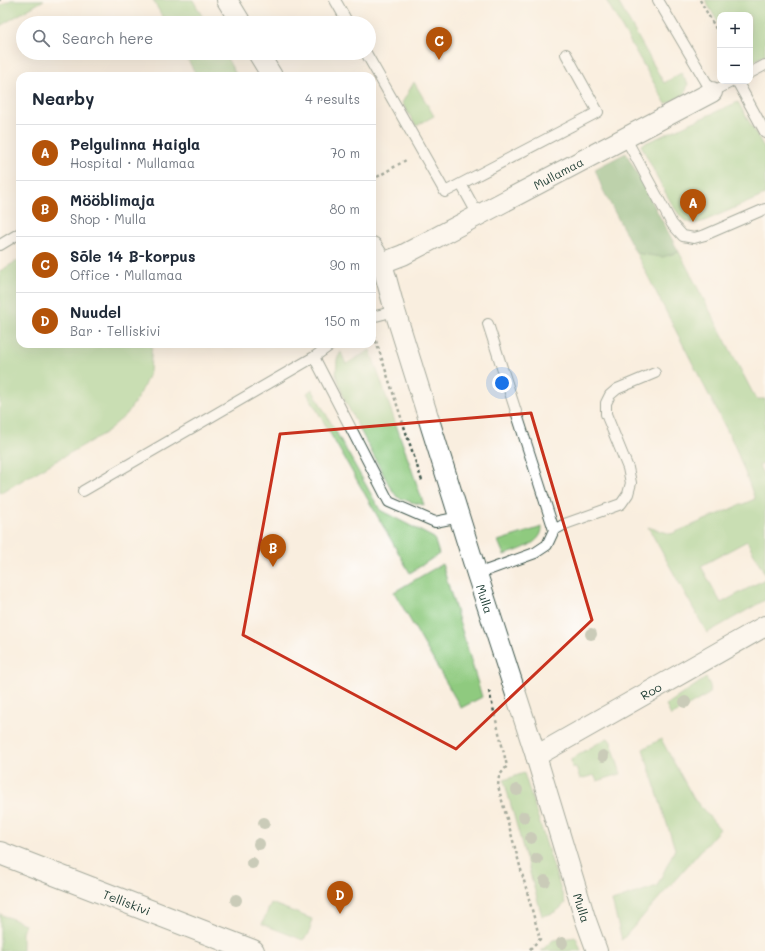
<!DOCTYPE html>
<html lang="en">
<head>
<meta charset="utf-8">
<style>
  body { margin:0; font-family:Mali,sans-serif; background:#f2f2f3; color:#1f2937 }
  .controls { position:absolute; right:12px; top:12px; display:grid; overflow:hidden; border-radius:8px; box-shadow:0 4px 16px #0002 }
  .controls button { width:36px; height:36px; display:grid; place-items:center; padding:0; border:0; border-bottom:1px solid #e0e1e3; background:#fff; color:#1f2937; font:20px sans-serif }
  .you { position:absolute; left:502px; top:383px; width:14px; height:14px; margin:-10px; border:3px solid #fff; border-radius:50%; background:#1a73e8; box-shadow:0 0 0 6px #1a73e833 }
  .badge { display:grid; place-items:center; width:26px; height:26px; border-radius:50%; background:#b45309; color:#fff; font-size:13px; font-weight:700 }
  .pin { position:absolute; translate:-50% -33px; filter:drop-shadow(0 1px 2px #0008) }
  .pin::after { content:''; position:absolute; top:21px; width:14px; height:12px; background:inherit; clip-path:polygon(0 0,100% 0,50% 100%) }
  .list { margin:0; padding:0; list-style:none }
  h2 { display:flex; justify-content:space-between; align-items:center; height:52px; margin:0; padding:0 16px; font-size:17px }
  h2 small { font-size:13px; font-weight:400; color:#747a83 }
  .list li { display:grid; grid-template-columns:26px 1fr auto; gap:12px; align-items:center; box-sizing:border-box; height:56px; padding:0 16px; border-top:1px solid #e0e1e3 }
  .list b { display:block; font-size:15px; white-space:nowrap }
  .list p { margin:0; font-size:13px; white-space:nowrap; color:#747a83 }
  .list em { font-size:13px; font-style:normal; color:#747a83 }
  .icon { flex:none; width:22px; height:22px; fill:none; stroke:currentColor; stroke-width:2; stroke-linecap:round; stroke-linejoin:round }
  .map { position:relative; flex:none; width:765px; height:951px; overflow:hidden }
  .search { position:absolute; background:#fff; box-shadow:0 4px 16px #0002; left:16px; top:16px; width:360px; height:44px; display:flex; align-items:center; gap:10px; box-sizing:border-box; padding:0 14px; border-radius:22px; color:#747a83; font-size:15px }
  .panel { position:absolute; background:#fff; box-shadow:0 4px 16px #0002; left:16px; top:72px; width:360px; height:276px; border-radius:12px }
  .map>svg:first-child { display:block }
  .green { fill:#8fca7f; stroke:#57845a }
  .forest { fill:#73ae6e; stroke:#497651 }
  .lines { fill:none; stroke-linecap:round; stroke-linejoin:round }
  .service-casing { stroke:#40584e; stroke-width:12 }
  .minor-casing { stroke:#40584e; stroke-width:22 }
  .tertiary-casing { stroke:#40584e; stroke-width:24 }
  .path { stroke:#40584e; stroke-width:2.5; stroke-dasharray:3 3; stroke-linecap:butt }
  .service { stroke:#fff; stroke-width:10 }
  .minor { stroke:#fff; stroke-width:20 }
  .tertiary { stroke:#fff; stroke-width:22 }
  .tree { fill:#90a08b }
  .marked { fill:none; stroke:#c8321e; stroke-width:3; stroke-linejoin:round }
  .labels { text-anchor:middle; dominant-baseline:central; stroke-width:3; stroke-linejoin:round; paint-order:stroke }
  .street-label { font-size:12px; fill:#1f3d34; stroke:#fff }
</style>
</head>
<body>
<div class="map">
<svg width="765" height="951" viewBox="0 0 765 951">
  <rect width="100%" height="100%" fill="#fff"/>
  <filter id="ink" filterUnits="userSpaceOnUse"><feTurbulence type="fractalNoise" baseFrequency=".025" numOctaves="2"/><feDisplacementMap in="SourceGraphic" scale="8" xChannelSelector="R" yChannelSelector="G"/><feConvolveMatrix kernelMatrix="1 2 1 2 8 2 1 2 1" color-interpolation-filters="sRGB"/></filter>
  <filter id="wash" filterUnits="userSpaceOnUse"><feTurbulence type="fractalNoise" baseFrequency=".012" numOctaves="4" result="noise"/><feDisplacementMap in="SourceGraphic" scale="16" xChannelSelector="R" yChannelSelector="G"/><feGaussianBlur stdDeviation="0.9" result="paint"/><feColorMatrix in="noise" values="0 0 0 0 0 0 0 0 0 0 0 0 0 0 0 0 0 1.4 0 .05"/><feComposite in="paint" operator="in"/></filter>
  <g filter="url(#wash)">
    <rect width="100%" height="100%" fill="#f9eedf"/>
    <path class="green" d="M11,0H44L0,26V6Z
      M153,0H193L206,23H166Z
      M606,0H617L664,83L681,73L688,84L685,94L666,104Z
      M705,0H765V55L750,63V15H720V26Z
      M184,53H224L237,76H197Z
      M414,82L434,116L416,126L402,103Z
      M738,102L765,149V195L702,222C696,223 692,224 686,221C674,215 649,160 641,145Z
      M679,252L756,399H765V463L759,466L765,478V574L747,541L701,566L721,603L765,579V600L707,633L648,527L671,534L755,499L734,444L636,253L662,257Z
      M20,259V344H152L150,372L141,392L127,414L105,433L0,493V271Z
      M370,350L424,505L411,502L397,497L390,487L346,403L336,375L337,359L341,352L346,364Z
      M312,389L380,510L434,538L439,554L410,573L307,393Z
      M542,527C543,544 516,551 504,555L498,541Z
      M442,564L482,697L461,708L394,592Z
      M706,678L710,685L709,694L671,716L666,705Z
      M607,738L609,739L611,742L621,774L597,781L594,775L580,779L576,767L572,768L571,759Z
      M661,739L694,799L720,829L622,940L612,901L657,886L675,849L643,749Z
      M524,773L565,903C559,911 553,914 542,916L505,784L504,780Z
      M271,903L312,919L309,934L303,940L262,924Z
      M0,914L25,924L22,933V951H0Z
      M576,937L581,951H541L553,940Z"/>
    <path class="forest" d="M626,153L675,245L679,252L662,257L636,253L602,188L595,169Z"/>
  </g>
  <g filter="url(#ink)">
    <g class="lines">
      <g class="service-casing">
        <path id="service" d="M335,0L348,23
          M658,0L712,92L733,81
          M366,53L445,192L598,112L566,54
          M750,73L765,65
          M737,81L765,132
          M625,137L672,224L683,236L694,238L705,235L765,209
          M461,184L478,215
          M0,245L20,233
          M372,317L395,311
          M488,324L554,530
          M314,357L389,502L435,522L460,517
          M83,491L314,357L332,344
          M477,574L535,553L547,545L554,530L565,524L621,504L628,494L631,483L628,468L606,414V403L610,395L617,389L655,373"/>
      </g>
      <g class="minor-casing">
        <g id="minor">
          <path d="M227,0L241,23"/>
          <path d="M258,53L272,76"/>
          <path id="s1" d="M372,247L382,263L395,311L477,574L536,756L585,918L597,951"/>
          <path id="s2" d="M382,263L403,255L712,92"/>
          <path id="s3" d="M536,756L765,626"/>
        </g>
      </g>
      <g class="tertiary-casing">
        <g id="tertiary">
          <path id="s4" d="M0,853L253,951"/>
        </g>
      </g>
      <path class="path" d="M0,0H1
        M700,0L720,36
        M372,180L406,160
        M374,335L422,481
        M489,691L507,766L499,776L498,786L540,939L528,951"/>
      <use href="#service" class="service"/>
      <use href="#minor" class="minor"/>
      <use href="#tertiary" class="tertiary"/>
    </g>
    <g class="tree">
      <circle cx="591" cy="634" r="6"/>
      <circle cx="685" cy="702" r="6"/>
      <circle cx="603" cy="756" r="6"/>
      <circle cx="517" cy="790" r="6"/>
      <circle cx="524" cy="817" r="6"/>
      <circle cx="264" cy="823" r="6"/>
      <circle cx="531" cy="838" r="6"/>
      <circle cx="259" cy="844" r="6"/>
      <circle cx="537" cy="859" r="6"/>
      <circle cx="252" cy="863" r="6"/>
      <circle cx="545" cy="881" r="6"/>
      <circle cx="236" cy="900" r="6"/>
      <circle cx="562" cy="943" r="6"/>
    </g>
  </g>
  <path d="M0 0H765V951H0ZM531,413L592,620L456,749L243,635L280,434Z" fill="#f9eedf" fill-opacity=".55" fill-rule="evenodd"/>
  <path class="marked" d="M531,413L592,620L456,749L243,635L280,434Z"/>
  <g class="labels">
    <g class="street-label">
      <text stroke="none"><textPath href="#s2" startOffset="198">Mullamaa</textPath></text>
      <text stroke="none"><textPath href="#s1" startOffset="370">Mulla</textPath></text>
      <text stroke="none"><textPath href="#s3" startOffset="132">Roo</textPath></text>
      <text stroke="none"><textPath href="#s4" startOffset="136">Telliskivi</textPath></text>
      <text stroke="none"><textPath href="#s1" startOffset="694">Mulla</textPath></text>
    </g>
  </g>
</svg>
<div class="controls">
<button>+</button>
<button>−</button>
</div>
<div class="you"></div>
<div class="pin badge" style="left:693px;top:222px">A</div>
<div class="pin badge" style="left:273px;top:567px">B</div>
<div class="pin badge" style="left:439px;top:60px">C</div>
<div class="pin badge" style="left:340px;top:914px">D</div>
<div class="search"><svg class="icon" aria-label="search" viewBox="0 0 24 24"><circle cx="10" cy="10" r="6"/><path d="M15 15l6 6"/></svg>Search here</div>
<section class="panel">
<h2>Nearby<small>4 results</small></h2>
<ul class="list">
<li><span class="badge">A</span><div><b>Pelgulinna Haigla</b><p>Hospital · Mullamaa</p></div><em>70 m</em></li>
<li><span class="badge">B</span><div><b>Mööblimaja</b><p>Shop · Mulla</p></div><em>80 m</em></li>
<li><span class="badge">C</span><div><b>Sõle 14 B-korpus</b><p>Office · Mullamaa</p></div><em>90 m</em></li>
<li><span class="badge">D</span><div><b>Nuudel</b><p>Bar · Telliskivi</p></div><em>150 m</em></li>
</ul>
</section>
</div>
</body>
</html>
